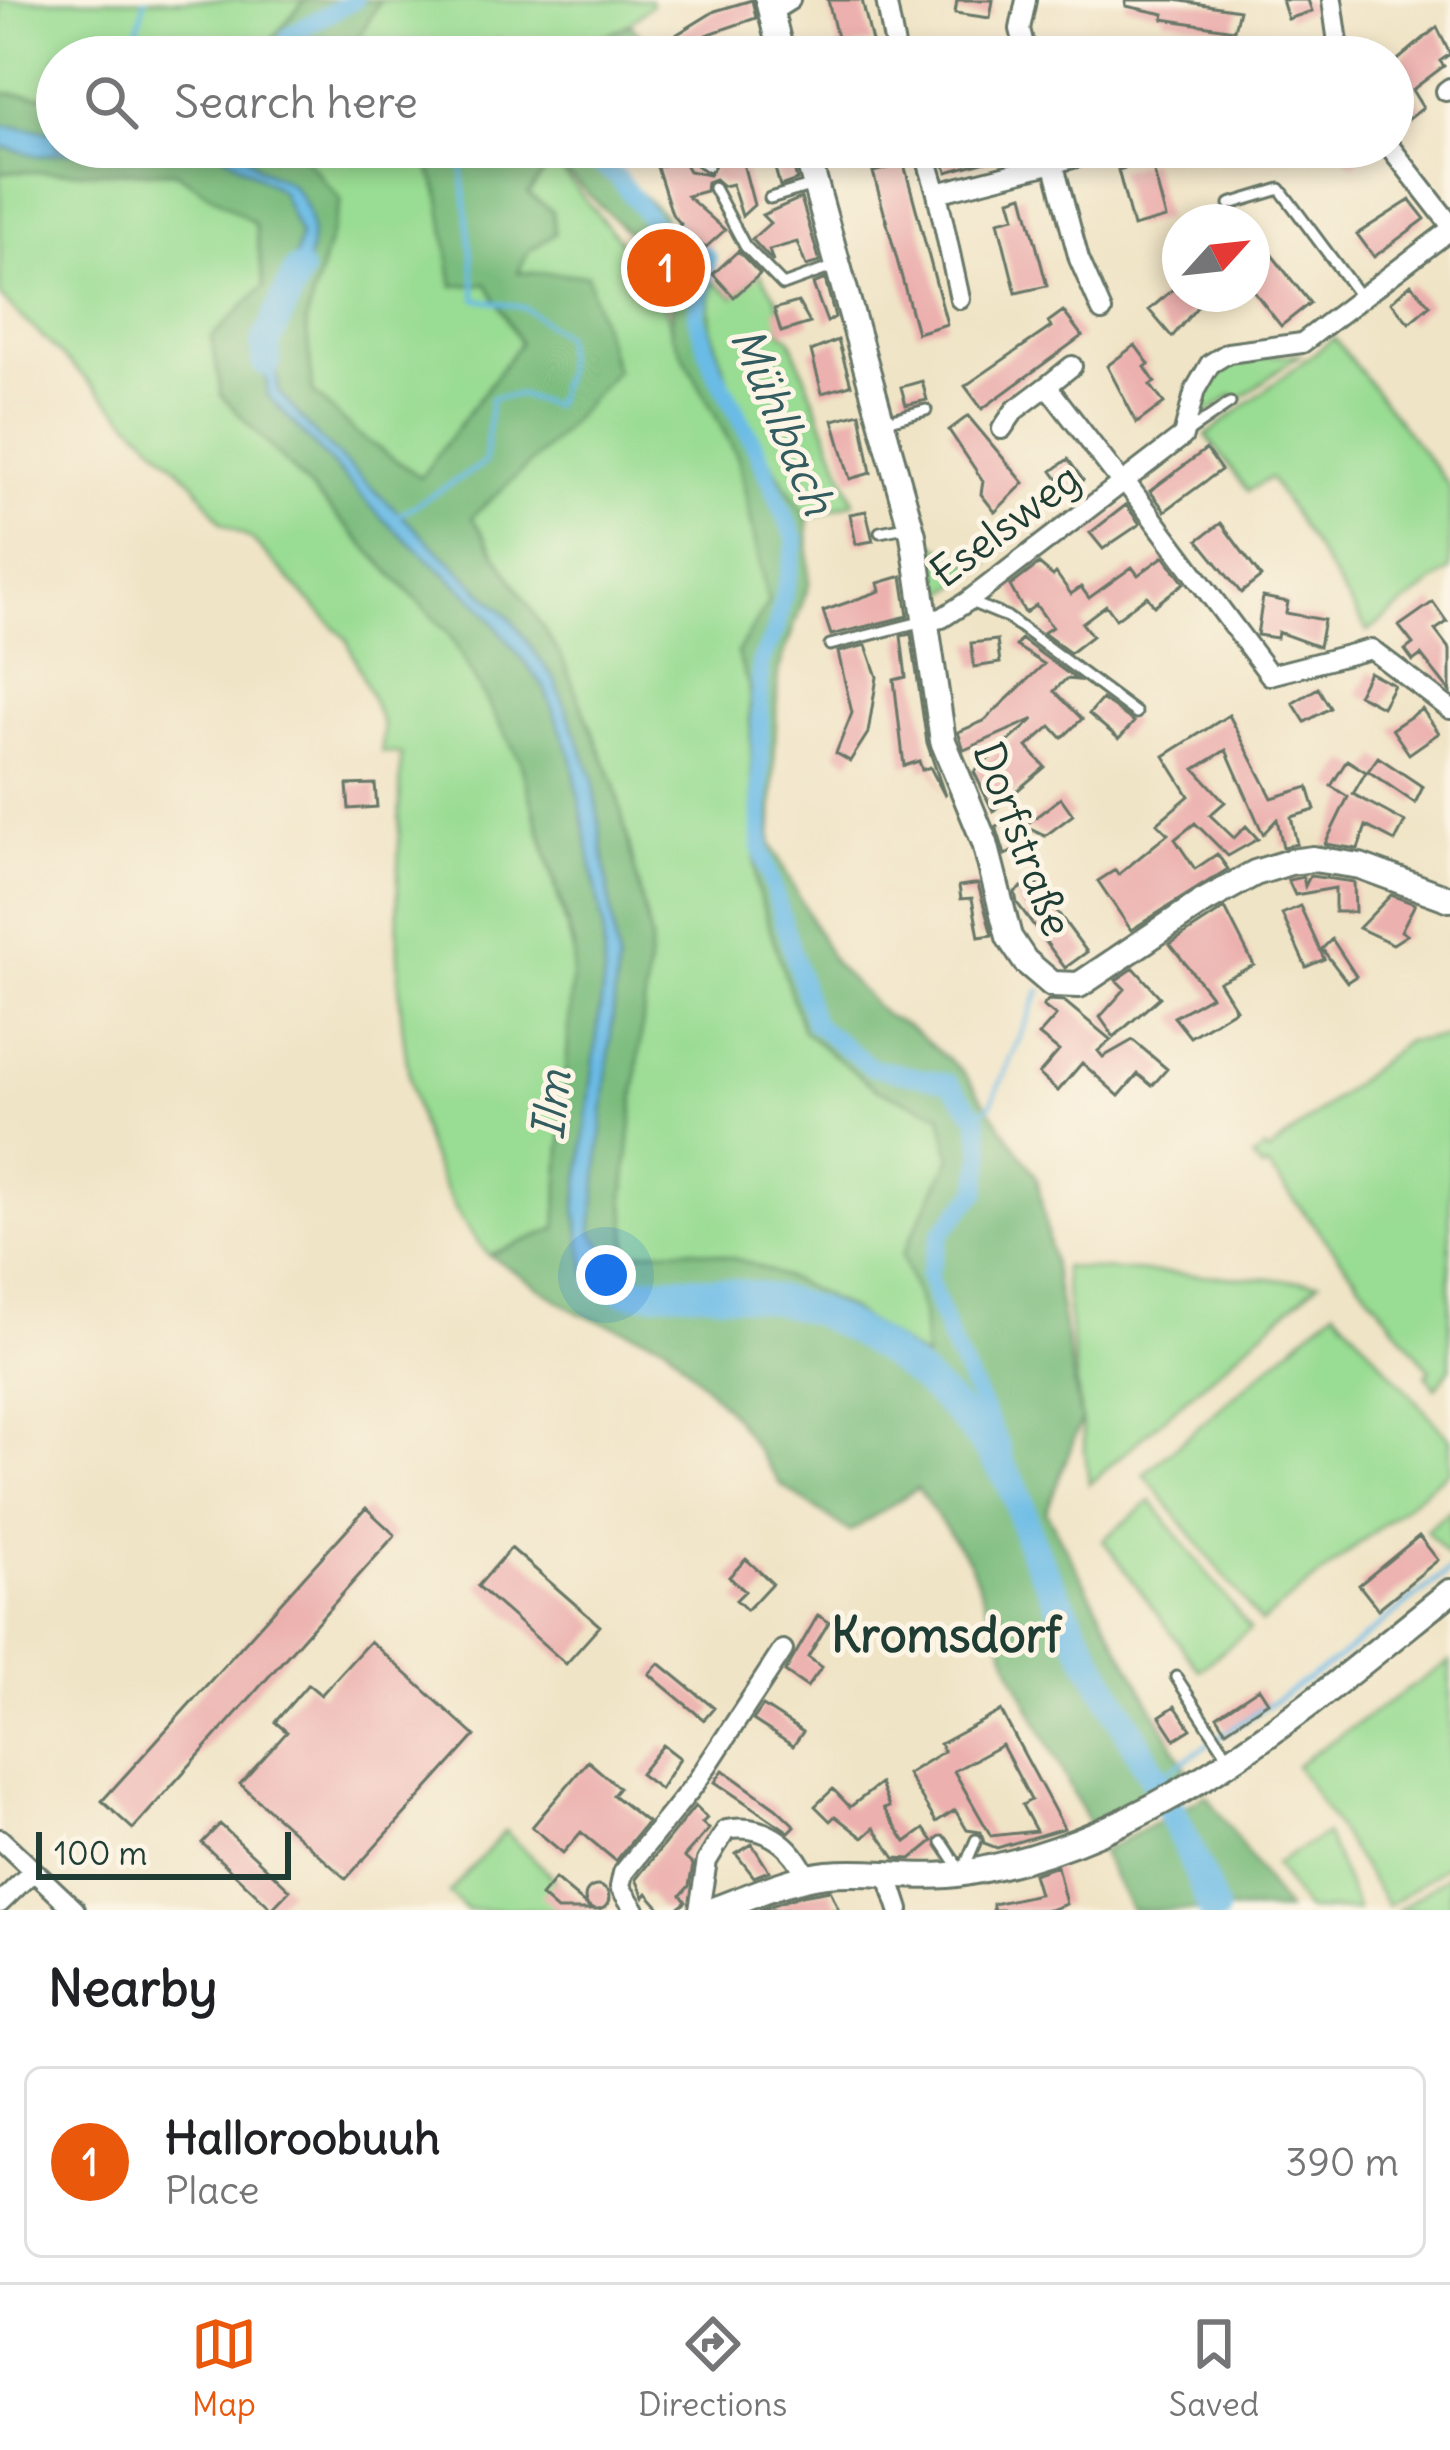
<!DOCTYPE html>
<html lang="en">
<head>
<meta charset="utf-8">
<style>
  body { margin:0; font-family:Delius,sans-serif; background:#f6f6f6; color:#202124 }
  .compass { position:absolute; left:1162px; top:204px; width:108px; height:108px; border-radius:50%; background:#fff; box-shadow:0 6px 18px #0003; rotate:63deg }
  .scale { position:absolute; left:36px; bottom:30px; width:255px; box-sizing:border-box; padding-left:12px; border:6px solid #1f3d34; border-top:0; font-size:33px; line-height:42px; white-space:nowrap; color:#1f3d34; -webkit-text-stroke:9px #fcf5e5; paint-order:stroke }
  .you { position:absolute; left:606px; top:1275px; width:42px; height:42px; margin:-30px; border:9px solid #fff; border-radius:50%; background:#1a73e8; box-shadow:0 0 0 18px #1a73e833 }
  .badge { display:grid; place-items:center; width:78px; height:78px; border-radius:50%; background:#ea580c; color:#fff; font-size:39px; font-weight:700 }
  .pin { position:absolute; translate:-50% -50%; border:6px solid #fff; box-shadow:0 3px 12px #0006 }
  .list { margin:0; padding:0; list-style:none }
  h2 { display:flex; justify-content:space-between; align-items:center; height:156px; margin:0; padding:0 48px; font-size:51px }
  h2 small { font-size:39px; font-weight:400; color:#757577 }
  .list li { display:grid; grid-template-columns:78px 1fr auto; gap:36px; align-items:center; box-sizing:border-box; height:192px; margin:0 24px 24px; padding:0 24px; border:3px solid #e0e0e0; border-radius:18px }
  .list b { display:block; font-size:45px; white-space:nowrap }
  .list p { margin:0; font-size:39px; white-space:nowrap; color:#757577 }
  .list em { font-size:39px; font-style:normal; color:#757577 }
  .icon { flex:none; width:66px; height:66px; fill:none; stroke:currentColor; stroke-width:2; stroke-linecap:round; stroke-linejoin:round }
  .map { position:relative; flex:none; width:1450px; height:1910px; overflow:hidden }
  .search { position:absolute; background:#fff; box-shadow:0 6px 18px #0003; left:36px; right:36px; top:36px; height:132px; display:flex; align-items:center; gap:30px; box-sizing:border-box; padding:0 42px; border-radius:66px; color:#757577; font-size:45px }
  .sheet { height:372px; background:#fff }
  nav { display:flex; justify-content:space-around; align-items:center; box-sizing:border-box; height:168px; border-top:3px solid #e0e0e0; background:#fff; font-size:33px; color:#757577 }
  nav a { display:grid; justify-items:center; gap:6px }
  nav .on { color:#ea580c }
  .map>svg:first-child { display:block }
  .green { fill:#99dc93; stroke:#5c8c64; stroke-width:3 }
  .forest { fill:#7abc7d; stroke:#4c7c58; stroke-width:3 }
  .water { fill:#6bbbe6; stroke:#457c8d; stroke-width:3 }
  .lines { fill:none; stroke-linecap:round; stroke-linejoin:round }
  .stream { stroke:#6bbbe6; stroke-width:4.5 }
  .canal { stroke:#6bbbe6; stroke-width:18 }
  .river { stroke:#6bbbe6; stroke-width:30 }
  .building { fill:#ecb1af; fill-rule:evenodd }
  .lane-casing { stroke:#687767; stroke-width:15 }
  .street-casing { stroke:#687767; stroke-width:24 }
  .secondary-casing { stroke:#687767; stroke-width:30 }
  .lane { stroke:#fff; stroke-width:9 }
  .street { stroke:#fff; stroke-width:18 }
  .secondary { stroke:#fff; stroke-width:24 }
  .labels { text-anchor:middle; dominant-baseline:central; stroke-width:10; stroke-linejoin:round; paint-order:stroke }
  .street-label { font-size:42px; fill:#1f3d34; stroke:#fcf5e5 }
  .water-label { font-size:45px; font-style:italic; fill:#325c60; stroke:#fcf5e5 }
  .quarter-label { font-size:48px; font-weight:bold; fill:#1f3d34; stroke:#fcf5e5 }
</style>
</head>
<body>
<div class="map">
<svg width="1450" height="1910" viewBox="0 0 1450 1910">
  <rect width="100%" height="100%" fill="#fcf5e5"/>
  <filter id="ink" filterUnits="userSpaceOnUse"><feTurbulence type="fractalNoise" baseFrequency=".00833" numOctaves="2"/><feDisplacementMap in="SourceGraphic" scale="24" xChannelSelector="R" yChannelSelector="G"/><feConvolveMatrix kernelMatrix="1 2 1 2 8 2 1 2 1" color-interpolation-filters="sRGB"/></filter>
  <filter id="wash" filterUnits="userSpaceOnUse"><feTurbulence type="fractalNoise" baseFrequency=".004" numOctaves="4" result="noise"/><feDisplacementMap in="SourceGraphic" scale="48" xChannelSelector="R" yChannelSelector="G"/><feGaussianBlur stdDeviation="2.7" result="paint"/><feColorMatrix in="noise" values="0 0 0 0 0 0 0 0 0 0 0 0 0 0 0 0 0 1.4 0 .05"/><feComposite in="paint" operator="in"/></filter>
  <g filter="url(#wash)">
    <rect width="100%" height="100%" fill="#f0e4c6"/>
    <path class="green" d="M0,0H305L257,57H57V97L0,93Z
      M380,0H650L652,4C626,29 569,66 531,57C520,54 507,45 497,39L485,57H423L409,49L349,57Z
      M295,147H420L439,192L453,285L487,284L521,343L421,478L357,434L313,392L306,321L341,200Z
      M552,160L627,249L657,275L672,334L738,458L768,603L737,653L749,686L756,886L876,1089L941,1114L951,1158L902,1255L922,1311L926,1360L840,1303L691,1249L629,1254L624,1196L651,940L615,785L471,516L547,448L616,371L517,273L529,251L528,195Z
      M74,169L175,172L255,224L264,287L212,337L221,395L449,634L520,760L574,955L556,1229L489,1255C375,1129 399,913 401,754L382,752L383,725L347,640L252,540L222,523L193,482L0,296V172Z
      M760,273L777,299L781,332L790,338L854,502L808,519C774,467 686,346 714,282L734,297Z
      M1334,338L1450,487V570L1368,631L1270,478L1248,491L1206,435Z
      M1299,355L1237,401L1232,395L1198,420C1216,354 1237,358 1299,355Z
      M932,543L969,564H987L942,596Z
      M1450,1037V1368L1436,1388L1426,1375L1430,1370L1267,1166L1262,1169L1253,1158L1264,1149L1268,1153L1407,1041Z
      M1063,1267L1319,1282L1089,1484Z
      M1335,1309L1450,1439V1470L1261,1623L1144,1474Z
      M1151,1501L1250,1629L1199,1670L1103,1540Z
      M1450,1510V1555L1448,1556L1426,1530Z
      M1450,1661V1863L1388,1906L1296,1765Z
      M505,1831L585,1910H467L449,1893Z
      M1326,1834L1358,1910H1305L1275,1864Z
      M1450,1874V1910H1398Z"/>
    <path class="forest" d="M305,0H380L348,57H257Z
      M631,24L648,44L625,57H559Z
      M0,93L57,97V147H295L341,200L306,321L313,392L357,434L421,477L520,343L487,284L453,286L439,192L420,147H588L665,216L636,240L553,160L528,194L553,211L555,234L529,251L518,272L587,275L616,371L547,448L472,517L562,658L615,785L651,940L624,1196L629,1253C650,1253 674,1247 695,1250C781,1263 854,1312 925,1359L922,1311L902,1255L951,1158L941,1114L876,1089L803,1031L756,886L749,687L737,653L768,603L738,458L672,334V287L709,295L711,328L739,415L808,519L809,584L778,672L771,844L834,963L885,1015L908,1026L964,1073L1037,1177L1081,1421L1046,1512L1187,1771L1089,1824L1015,1678L970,1563L917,1488L850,1532L780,1484L734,1417L666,1344L578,1313L489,1255L556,1229L574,947L520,760L449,634L221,395L212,337L264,286L255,224L175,172H0Z
      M1207,1795L1286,1910H1131L1101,1852Z"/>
    <path class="water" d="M0,125L57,132V147H103L39,156L0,146Z
      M213,147H241C248,154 252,163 259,168C269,175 284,178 292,186C327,220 310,286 277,312L273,340L279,392L315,434L511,619L555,680L593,777L618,962L592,1232L620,1270L637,1273L636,1299L620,1296L587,1277L576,1210L604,975L603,927L571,756L543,686L480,605L382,518L268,396L262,349L273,306L287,294L300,236L281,191Z"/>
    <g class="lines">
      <path class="stream" d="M131,57L145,0
        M635,57L646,51
        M394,518L485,463L491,398L520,395L553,406L564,373V337L525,308L476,299L460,147
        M977,1116L991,1104L1040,990
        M1158,1778L1336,1660L1450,1570"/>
      <path class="canal" d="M287,57L281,50L290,35L354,0
        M575,147L617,177L661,233L685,231
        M694,243L708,259L696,316L713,368L759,454L796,541L776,630L760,663L761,848L814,1023L871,1067L949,1083L977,1116L983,1153L978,1191L941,1233L928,1276L950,1340L1001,1446L1012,1484"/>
      <path class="river" d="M266,361L265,345L298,272
        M602,1279C636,1300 651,1288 688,1290C733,1292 791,1298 831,1318C900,1351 973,1417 1011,1483C1022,1503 1024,1530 1034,1552C1092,1673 1168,1783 1213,1910"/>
    </g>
    <g id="blocks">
      <path class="building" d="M752,0L756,18L706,35L718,57H640L715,11Z
        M828,0H862L872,42L840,50Z
        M957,0H993L990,18L955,13Z
        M1126,0H1175L1239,10L1234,30L1163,19L1164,14L1126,6Z
        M1282,0H1308L1312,11L1288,19Z
        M1437,27L1450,54L1440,61L1444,66L1412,90L1423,108L1409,119L1393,99L1400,93L1393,84V64Z
        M994,41L997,57H949L948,51Z
        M769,147H788L797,180L780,186Z
        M976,147H1021L1022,151L947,172L942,156Z
        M1222,147H1264L1265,152L1225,162Z
        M1337,147H1375L1352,166Z
        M741,156L754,205L742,216L732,184L723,186L715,179L707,182L706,191L687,196L725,230L705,248L697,241L666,268L652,253L681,224L672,214L657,167L682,159L689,171L709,175L716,163Z
        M1151,161L1166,218L1133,227L1118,170Z
        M904,164L947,324L917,333L873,172Z
        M1023,195L1047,286L1016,293L998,221L1015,217L1010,199Z
        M801,198L820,262L806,266L797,242L769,250L773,262L752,239L770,223L762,215Z
        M1410,200L1425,219L1374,257L1357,234Z
        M1264,245L1310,303L1281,326L1252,289V255Z
        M738,251L760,274L734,297L713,274Z
        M825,279L835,317L827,322L813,284Z
        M1180,283V294H1208L1172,337L1149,310Z
        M1411,284L1430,305L1409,323L1391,302Z
        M798,302L810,323L781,332L774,309Z
        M1063,311L1082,336L982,409L965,386L1051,327L1048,322Z
        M838,340L851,385L822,393L811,351Z
        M1135,345L1149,364L1145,367L1155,382L1150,385L1164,403L1137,423L1107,366Z
        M922,381L927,400L906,405L901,387Z
        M860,413L871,473L850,479L833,420Z
        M968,416L1024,483L995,512L981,494L983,481L949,430Z
        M1206,449L1221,470L1165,511L1150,491Z
        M1068,459L1083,480L1067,492L1052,471Z
        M1126,505L1140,524L1103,549L1090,533Z
        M866,511L873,541L856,544L850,514Z
        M1221,523L1261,577L1241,593L1198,540Z
        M1164,556L1184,583L1154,606L1147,596L1116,619L1106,605L1082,623L1092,636L1070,653L1043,633L1052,627L1036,605L1025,613L1010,586L1039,564L1053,576L1056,573L1071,594L1081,587L1089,598L1132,567L1138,575Z
        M902,576L908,616L831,635L823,611L880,591L878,583Z
        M1263,597L1288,602L1286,613L1324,620L1319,647L1278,632L1277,638L1257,635Z
        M1433,602L1447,622L1435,630L1450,650V692L1421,655L1413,661L1405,650L1413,644L1399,626Z
        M911,634L927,743L945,796L930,767L922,770L919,761L904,766L894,680L906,677L901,636Z
        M1021,639L1077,680L1066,679L1054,691L1082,719L1062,738L1051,726L1027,747L1045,767L993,811L974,772L1034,719L964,750L958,732L984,721L1044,664L1016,646Z
        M997,640L1000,663L974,667L971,643Z
        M866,645L877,677L868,733L850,761L836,753L852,713L838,652Z
        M1369,672L1394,685L1382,707L1358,694Z
        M1318,688L1330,708L1305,722L1293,703Z
        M1102,699L1134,722L1119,739L1089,714Z
        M1422,709L1439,733L1409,754L1392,729Z
        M1229,715L1272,798L1308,787L1315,810L1291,817L1297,844L1283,847L1277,819L1263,834L1226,750L1195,769L1225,802L1210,815L1234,838L1246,826L1258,839L1228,856L1195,823L1175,839L1195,869L1217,854L1228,869L1131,930L1098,881L1115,870L1118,875L1168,834L1157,823L1189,796L1164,756Z
        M1378,757L1423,787L1415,803L1368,771Z
        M1347,760L1366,772L1353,794L1405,822L1395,841L1366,826L1358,849L1325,844L1348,797L1331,786Z
        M375,784L377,807L349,809L347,785Z
        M1061,798L1073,815L1045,836L1024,826Z
        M1005,822L1018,849L1005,855L996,826Z
        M1310,876L1354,882L1355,912H1335V888L1295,895L1288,880L1303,877L1305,886Z
        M1033,879L1087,952L1065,968L1017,903L1015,892Z
        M974,884H978L992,935L979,937L972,898L961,899L959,886Z
        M1391,895L1415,904L1401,931L1407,935L1393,944L1359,928Z
        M1300,906L1324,959L1306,967L1282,914Z
        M1225,908L1254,965L1219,982L1236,1009L1190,1037L1174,1017L1211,996L1170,944Z
        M1332,939L1356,976L1347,982L1322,949Z
        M1134,968L1160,997L1114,1037L1100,1017L1125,989L1116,980Z
        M1048,1000L1064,1001L1111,1040L1098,1051L1103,1057L1133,1040L1167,1069L1152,1086L1138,1074L1119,1096L1082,1063L1058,1091L1039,1074L1059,1051L1039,1035L1056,1016L1043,1006Z
        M366,1508L395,1535L133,1829L102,1801Z
        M1419,1536L1438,1560L1378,1609L1359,1585Z
        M511,1548L600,1626L566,1664L478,1586Z
        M746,1559L772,1583L747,1610L736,1600L745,1591L729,1577Z
        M818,1615L829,1622L808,1657L822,1667L807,1687L785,1672Z
        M370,1641L475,1736L346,1879L240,1784L287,1732L275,1722L308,1684L321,1695Z
        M659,1663L714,1708L704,1720L649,1674Z
        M1259,1688L1268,1702L1226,1730L1217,1716Z
        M763,1706L803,1732L793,1746L753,1720Z
        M1175,1706L1191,1729L1175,1739L1160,1716Z
        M1001,1711L1064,1828L997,1848L984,1843L981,1832L967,1830L955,1810L936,1822L907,1774L944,1751L940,1744ZM1002,1745L1031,1800L1022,1805L1036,1831L991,1836L954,1771Z
        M663,1745L680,1758L660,1789L640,1774Z
        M588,1761L619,1788L613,1795L647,1822L616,1861L581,1832L563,1853L532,1827Z
        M723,1770L776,1808L795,1826L789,1832L715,1782Z
        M880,1784L889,1807L884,1809L906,1842L924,1829L933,1841L911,1859L895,1858L874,1828L863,1838L835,1816L830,1821L815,1806L833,1789L850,1807Z
        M695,1806L707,1818L702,1823L709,1829L684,1857L693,1865L689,1886L681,1895L686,1902L676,1910H662L647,1893L644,1897L636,1879Z
        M220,1824L290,1890L272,1909L202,1843Z
        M752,1844L769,1871L754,1877L736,1854Z
        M1057,1866L1066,1904L1050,1910H993V1904L1039,1894L1033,1874Z
        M555,1879L592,1910H557L541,1896Z
        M585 1898a12 12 0 1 1 24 0a12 12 0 1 1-24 0Z
        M830,1890L839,1910H759L802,1895Z"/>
    </g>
  </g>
  <g filter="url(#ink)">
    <use href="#blocks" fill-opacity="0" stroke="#687767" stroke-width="3"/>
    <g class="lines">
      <g class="lane-casing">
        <path id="lane" d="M680,147L708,166
          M714,188L745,246L783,285L838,265
          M770,198L810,186
          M1230,204L1280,189L1362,299
          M882,422L926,410
          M1185,434L1230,403
          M880,532L906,527
          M968,601L1007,617L1136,713
          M830,645L924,621
          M1176,1677L1229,1758
          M942,1842L960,1869
          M964,1868L976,1840"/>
      </g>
      <g class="street-casing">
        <path id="street" d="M886,0L897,57
          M1026,0L1020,29L1027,57
          M1332,0L1340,57
          M771,12L790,0
          M1446,91L1450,88
          M923,147L937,193L1116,147
          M1049,147L1079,259L1102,311
          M1390,147L1450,224
          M937,193L960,299
          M1047,386L1072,366
          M1002,429L1015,410L1047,386L1121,482
          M1124,480L1270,675L1371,649L1450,709
          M930,620L942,618L968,601L1183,436L1195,390L1210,364L1228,353L1302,343L1450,230
          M0,1839L75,1910
          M888,1876L899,1910
          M0,1903L32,1872
          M635,1910L620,1887L623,1873L695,1784L783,1650
          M699,1910L707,1861L726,1830C763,1823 792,1843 807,1878"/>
      </g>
      <g class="secondary-casing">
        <path id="secondary" d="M768,0L782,57
          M805,147L913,535L943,741L985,843L1009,937L1025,961L1052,984L1079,985L1201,903L1255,873L1290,862L1313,859L1360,866L1450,899
          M713,1910C749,1897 789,1878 827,1874C872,1869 919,1881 964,1873C1156,1841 1303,1710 1450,1592"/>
      </g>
      <use href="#lane" class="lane"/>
      <use href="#street" class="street"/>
      <use href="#secondary" class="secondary"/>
    </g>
  </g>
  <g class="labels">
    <g class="street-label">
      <text transform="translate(1005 525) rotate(-37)">Eselsweg</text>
      <text transform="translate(1023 839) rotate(69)">Dorfstraße</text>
    </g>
    <g class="water-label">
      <text transform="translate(783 421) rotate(67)">Mühlbach</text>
      <text transform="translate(551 1105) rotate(-84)">Ilm</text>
    </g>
    <g class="quarter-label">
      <text x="946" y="1635">Kromsdorf</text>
    </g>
  </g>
</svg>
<svg class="compass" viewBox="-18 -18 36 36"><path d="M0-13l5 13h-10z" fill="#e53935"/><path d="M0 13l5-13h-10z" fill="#757577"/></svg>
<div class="scale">100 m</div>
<div class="you"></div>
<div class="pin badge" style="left:666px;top:268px">1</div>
<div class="search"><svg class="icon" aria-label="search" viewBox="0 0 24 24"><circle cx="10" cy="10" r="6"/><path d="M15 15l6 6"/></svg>Search here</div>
</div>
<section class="sheet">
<h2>Nearby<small></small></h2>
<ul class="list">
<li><span class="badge">1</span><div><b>Halloroobuuh</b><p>Place</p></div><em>390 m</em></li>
</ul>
</section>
<nav>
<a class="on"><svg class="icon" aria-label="map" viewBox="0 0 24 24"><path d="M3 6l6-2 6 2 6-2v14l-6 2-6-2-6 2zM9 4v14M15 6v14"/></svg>Map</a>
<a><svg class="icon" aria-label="directions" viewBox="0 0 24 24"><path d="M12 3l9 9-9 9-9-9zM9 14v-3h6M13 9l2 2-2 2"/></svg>Directions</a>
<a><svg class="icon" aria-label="saved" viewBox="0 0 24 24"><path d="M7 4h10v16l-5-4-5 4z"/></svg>Saved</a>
</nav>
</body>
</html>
